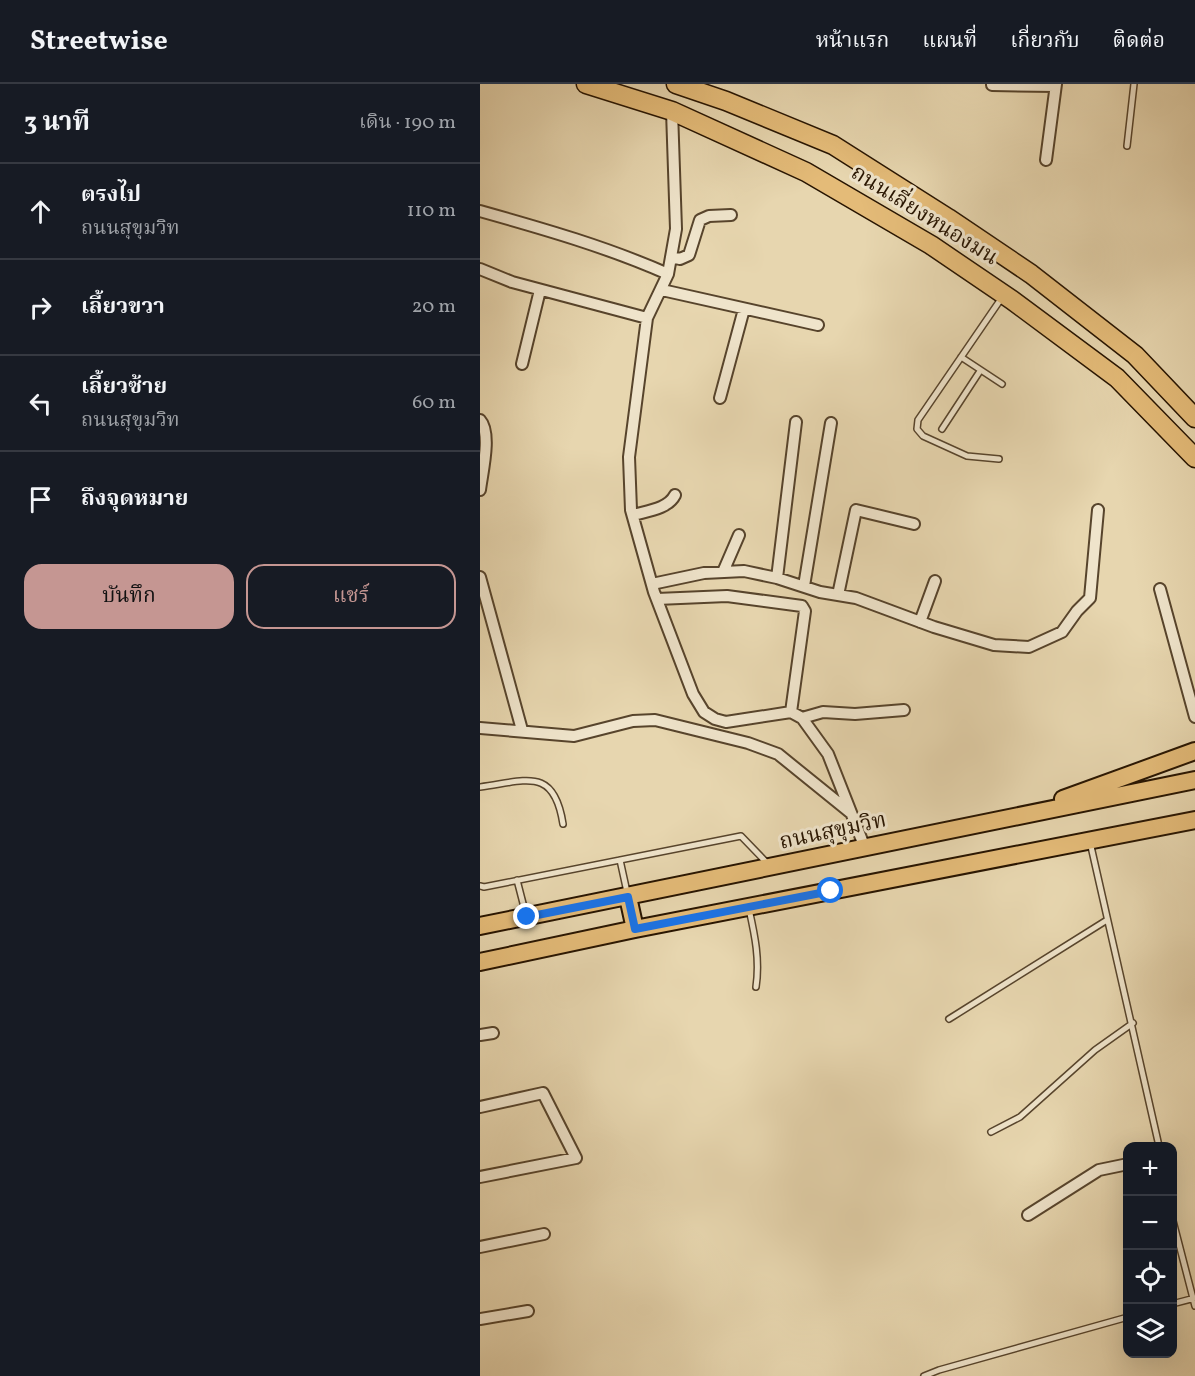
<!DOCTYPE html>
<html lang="th">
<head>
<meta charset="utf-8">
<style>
  body { margin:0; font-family:Vollkorn,"Noto Serif Thai",serif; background:#242831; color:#f1f3f6 }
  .controls { position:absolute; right:18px; bottom:18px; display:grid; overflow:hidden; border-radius:12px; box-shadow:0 6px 24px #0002 }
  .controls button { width:54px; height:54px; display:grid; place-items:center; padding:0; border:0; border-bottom:2px solid #363941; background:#171b24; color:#f1f3f6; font:30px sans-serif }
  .stop { position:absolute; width:18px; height:18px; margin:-14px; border:4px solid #1a73e8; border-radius:50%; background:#fff }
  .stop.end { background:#1a73e8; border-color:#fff; box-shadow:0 2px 6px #0008 }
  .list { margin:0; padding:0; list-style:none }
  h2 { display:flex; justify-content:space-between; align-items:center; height:78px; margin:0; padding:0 24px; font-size:26px }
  h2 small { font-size:20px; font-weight:400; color:#9ea1a6 }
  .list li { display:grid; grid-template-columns:39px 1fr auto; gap:18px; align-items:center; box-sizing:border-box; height:96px; padding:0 24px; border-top:2px solid #363941 }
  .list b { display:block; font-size:22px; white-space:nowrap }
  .list p { margin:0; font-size:20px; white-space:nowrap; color:#9ea1a6 }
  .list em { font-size:20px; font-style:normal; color:#9ea1a6 }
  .actions { display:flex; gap:12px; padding:18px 24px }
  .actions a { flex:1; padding:14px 0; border:2px solid #c59692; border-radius:18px; text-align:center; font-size:21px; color:#c59692 }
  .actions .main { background:#c59692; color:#111 }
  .icon { flex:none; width:33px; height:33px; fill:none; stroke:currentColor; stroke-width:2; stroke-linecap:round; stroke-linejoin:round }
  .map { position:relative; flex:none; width:715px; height:1292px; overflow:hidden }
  header { display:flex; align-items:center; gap:36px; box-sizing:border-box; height:84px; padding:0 30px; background:#171b24; border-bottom:2px solid #363941 }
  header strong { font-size:28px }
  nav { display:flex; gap:33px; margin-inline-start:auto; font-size:21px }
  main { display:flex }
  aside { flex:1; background:#171b24 }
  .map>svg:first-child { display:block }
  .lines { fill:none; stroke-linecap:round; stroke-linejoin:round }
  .lane-casing { stroke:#57442c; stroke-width:8 }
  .street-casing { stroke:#57442c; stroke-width:14 }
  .primary-casing { stroke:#271400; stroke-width:20 }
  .highway-casing { stroke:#271400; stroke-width:21 }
  .lane { stroke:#efe4cb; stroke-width:5 }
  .street { stroke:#efe4cb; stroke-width:10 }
  .primary { stroke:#e4bb78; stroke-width:16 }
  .highway { stroke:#e4bb78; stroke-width:18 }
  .route { stroke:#1a73e8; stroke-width:8 }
  .labels { text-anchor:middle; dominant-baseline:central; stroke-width:6; stroke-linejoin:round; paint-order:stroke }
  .street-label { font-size:22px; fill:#271400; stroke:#efe4cb }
</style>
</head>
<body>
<header>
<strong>Streetwise</strong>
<nav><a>หน้าแรก</a><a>แผนที่</a><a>เกี่ยวกับ</a><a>ติดต่อ</a></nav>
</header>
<main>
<aside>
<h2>3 นาที<small>เดิน · 190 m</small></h2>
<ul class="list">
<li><svg class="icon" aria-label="ahead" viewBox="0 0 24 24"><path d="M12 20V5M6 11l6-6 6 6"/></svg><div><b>ตรงไป</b><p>ถนนสุขุมวิท</p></div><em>110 m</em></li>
<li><svg class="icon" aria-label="right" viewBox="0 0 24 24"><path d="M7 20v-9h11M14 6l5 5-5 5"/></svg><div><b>เลี้ยวขวา</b></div><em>20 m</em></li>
<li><svg class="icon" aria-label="left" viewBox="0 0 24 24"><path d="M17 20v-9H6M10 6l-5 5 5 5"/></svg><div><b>เลี้ยวซ้าย</b><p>ถนนสุขุมวิท</p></div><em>60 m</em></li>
<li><svg class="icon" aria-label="arrive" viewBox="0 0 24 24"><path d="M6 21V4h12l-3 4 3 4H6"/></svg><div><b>ถึงจุดหมาย</b></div></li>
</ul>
<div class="actions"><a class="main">บันทึก</a><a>แชร์</a></div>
</aside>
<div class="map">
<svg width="715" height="1292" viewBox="0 0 715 1292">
  <rect width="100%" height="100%" fill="#e7d6af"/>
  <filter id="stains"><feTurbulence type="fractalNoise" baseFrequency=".00333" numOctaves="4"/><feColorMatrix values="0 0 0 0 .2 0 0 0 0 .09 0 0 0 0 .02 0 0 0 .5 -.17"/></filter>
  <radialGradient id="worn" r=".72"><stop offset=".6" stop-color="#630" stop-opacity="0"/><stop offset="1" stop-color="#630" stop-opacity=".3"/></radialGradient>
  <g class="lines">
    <g class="lane-casing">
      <path id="lane" d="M647,62L654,0
        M481,273L522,300
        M462,345L500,287
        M519,375L487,372L443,352L437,345L438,336L523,212
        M0,703C46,697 74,682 83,740
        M610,758L679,1062
        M140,776L147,808
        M37,796L46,831
        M0,802L4,803L261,752L288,780
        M269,825C275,852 280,876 276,903
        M469,935L627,836
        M511,1048L540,1033L615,966L653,939
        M692,1133L715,1222
        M692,1220L715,1214
        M444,1292L459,1286L648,1233"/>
    </g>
    <g class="street-casing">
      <path id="street" d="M512,1L575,2
        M192,27L196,145L188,190L167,234L149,373L151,426L174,508L213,610L224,628L235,635L246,638L311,628L322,634L348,670L385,764
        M566,76L576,0
        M0,127C64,145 127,163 188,190
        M191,173L200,175L209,171L220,136L229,132L251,131
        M0,185L32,198L167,234
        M182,206L338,241
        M42,280L60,206
        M240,314L264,225
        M0,336C12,349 2,389 0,406
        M153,431C167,427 188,425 195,411
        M243,488L259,451
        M0,493L42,646
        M297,494L316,338
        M172,500L224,489L264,487L297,494L340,508L376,514L454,543L514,561L549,563L582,548L597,527L610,514L618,426
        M324,502L351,339
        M680,505L715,633
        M358,511L376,426L434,440
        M177,515L247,512L322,522L325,527L311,628
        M440,538L455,497
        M322,634L343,628L375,630L424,626
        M0,644L94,652L153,637L175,636L268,659L298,670L371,729
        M0,951L13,949
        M0,1023L63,1009L96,1074L0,1093
        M548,1131L619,1086L648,1080
        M0,1163L64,1150
        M0,1235L48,1227"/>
    </g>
    <g class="primary-casing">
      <path id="primary" d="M583,715L715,667
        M148,813L155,845
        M0,842L715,696
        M0,878L155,845L715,736"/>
    </g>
    <g class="highway-casing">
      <path id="highway" d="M106,0L192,27L326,88L451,161L532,216L637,294L715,374
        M196,0L246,17L353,61L468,134L551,190L655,271L715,334"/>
    </g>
    <use href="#lane" class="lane"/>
    <use href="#street" class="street"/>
    <use href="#primary" class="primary"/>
    <use href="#highway" class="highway"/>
  </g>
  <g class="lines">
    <path class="route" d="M47,833L148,813L155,845L351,807"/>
  </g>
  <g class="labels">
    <g class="street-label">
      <text transform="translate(444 132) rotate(32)">ถนนเลี่ยงหนองมน</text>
      <text transform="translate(353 748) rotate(-12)">ถนนสุขุมวิท</text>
    </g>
  </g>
  <rect width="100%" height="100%" filter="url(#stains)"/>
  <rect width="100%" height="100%" fill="url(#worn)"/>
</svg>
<div class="controls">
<button>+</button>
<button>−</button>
<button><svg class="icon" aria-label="locate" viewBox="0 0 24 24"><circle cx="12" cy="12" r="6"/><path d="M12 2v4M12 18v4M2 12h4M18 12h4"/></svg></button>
<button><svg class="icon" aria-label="layers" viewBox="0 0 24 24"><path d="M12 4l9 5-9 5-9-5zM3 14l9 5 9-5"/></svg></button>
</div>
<div class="stop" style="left:351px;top:807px"></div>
<div class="stop end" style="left:47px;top:833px"></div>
</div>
</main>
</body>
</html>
